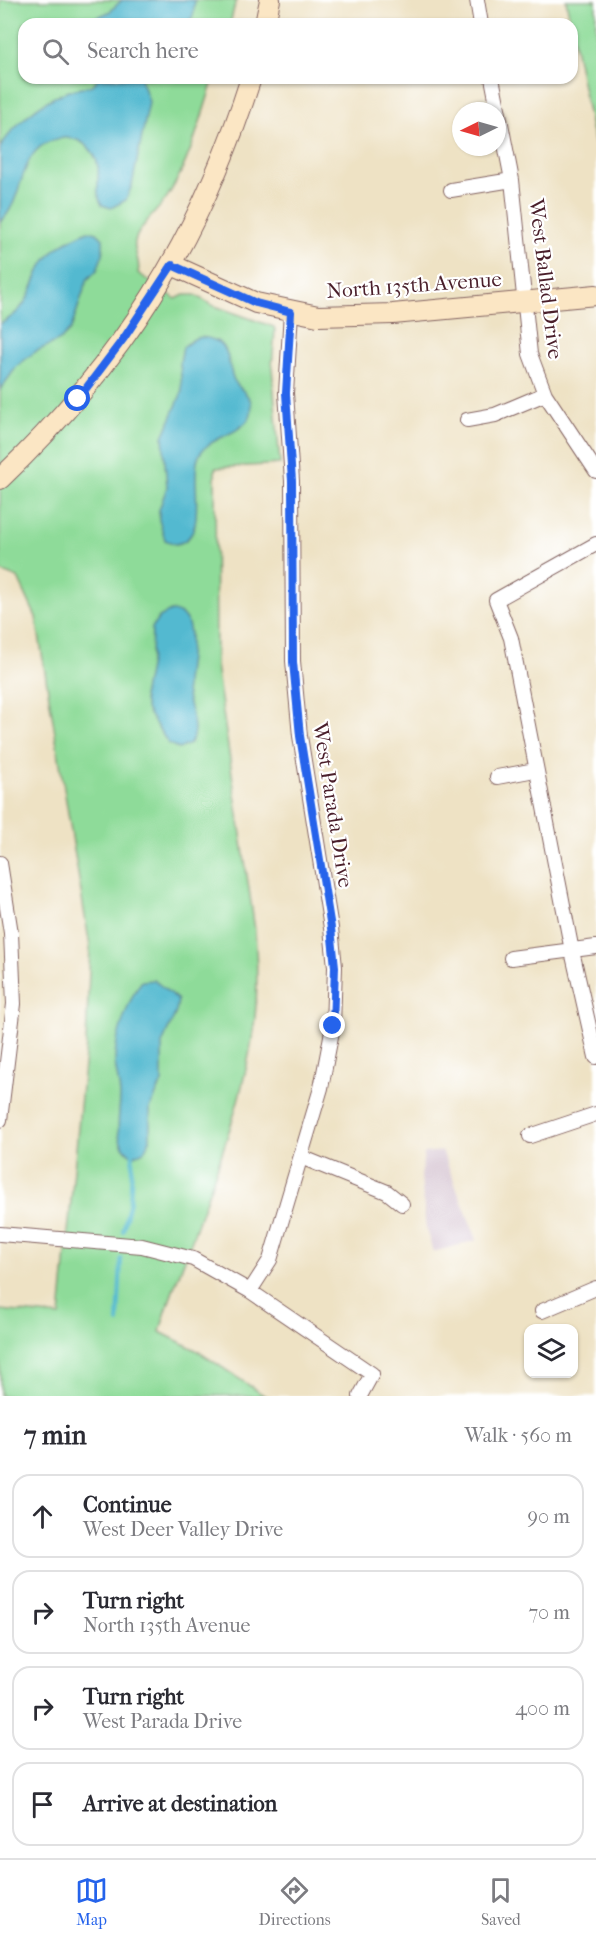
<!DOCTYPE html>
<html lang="en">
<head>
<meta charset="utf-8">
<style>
  body { margin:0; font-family:"IM FELL French Canon",serif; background:#f2f2f3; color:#2b2b33 }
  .controls { position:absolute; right:18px; bottom:18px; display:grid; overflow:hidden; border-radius:12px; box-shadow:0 2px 4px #0004 }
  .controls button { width:54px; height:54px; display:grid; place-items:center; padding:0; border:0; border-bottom:2px solid #e1e1e2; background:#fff; color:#2b2b33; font:30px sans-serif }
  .compass { position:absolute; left:452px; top:102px; width:54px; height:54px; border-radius:50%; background:#fff; box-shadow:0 2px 4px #0004; rotate:265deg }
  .stop { position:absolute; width:18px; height:18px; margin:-14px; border:4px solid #2563eb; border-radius:50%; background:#fff }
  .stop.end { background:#2563eb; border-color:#fff; box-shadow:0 2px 6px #0008 }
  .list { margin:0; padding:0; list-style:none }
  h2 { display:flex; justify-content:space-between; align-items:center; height:78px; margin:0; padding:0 24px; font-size:26px }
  h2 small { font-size:20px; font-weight:400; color:#7c7c81 }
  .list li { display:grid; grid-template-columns:39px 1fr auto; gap:18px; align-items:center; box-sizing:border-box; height:84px; margin:0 12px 12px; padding:0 12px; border:2px solid #e1e1e2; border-radius:18px }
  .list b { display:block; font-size:22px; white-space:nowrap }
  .list p { margin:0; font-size:20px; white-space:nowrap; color:#7c7c81 }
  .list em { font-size:20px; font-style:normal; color:#7c7c81 }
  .icon { flex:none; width:33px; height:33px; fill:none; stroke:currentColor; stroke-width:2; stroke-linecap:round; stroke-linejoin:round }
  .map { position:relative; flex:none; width:596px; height:1396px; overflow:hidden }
  .search { position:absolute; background:#fff; box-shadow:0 2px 4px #0004; left:18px; right:18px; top:18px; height:66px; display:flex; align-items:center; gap:15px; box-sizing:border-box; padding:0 21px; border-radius:18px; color:#7c7c81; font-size:22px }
  .sheet { height:462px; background:#fff }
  nav { display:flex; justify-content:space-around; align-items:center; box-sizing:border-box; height:84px; border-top:2px solid #e1e1e2; background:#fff; font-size:16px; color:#7c7c81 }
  nav a { display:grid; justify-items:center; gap:3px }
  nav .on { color:#2563eb }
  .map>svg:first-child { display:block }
  .industrial { fill:#d0bdcc }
  .green { fill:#8edb99; stroke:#6c7d62; stroke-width:1.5 }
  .water { fill:#52b9d0; stroke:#4e6c7e; stroke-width:1.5 }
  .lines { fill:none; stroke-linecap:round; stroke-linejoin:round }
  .stream { stroke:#52b9d0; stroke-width:4 }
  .street-casing { stroke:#836361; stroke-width:16 }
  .secondary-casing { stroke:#836361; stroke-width:22 }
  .street { stroke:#fff; stroke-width:14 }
  .secondary { stroke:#fbe6c4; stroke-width:20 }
  .route { stroke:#2563eb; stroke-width:8 }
  .labels { text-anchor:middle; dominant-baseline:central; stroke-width:4.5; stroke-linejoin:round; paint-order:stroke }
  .street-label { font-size:21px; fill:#4a1f2b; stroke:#fff }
</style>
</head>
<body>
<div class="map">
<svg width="596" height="1396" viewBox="0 0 596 1396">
  <rect width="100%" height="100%" fill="#fff"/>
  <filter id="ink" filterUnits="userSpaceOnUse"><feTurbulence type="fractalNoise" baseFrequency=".0167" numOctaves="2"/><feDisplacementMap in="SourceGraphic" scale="12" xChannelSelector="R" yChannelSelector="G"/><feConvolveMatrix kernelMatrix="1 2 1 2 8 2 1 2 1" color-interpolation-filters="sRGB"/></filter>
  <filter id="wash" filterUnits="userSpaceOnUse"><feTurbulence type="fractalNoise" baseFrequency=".008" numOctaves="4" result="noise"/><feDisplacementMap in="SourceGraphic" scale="24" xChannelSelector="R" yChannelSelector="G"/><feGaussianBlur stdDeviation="1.35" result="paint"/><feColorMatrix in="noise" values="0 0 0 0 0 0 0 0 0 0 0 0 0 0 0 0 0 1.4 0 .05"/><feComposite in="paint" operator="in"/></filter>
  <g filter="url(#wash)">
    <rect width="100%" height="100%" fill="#eee2c4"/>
    <path class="industrial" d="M442,1151L477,1240L433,1252L426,1229L421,1177L424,1153Z"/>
    <path class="green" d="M0,0H236L230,24H24V78H214C201,117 191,159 169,194C160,210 143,221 136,238C131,251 142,260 138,273L176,299L184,295H195L212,305L274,327L275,330L272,367L280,464L215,468L216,665L255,930C257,959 258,988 255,1017C248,1086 216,1171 193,1237C182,1269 168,1299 160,1332L196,1350L265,1396H0V1310L60,1316L86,1044L90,947L36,617L18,578L0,571Z
      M566,0H596V147L591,128Z"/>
    <path class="water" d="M122,0H195L193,16L187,24H80L109,12Z
      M98,78H141L149,102L132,185L126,200L111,208L102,205C92,189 104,171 94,155C88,144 76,137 64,138C14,143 28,198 0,222V148C13,125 41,101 66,92C75,89 85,88 94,84Z
      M88,231L97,233L103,239V254L97,270L87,280L71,329L60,340L35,352L17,366L0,390V324C39,303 26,280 52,253C62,243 75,237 88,231Z
      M202,337C209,338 218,340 223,346C230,355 229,370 234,380C239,389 248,393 251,402C252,408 252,415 248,420C235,437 205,438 198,458C190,480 210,541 175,544L165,540L159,520V510L167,487L163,437L182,392L180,362L183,347L194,339Z
      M171,611C204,613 184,671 186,690C188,707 200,728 190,744L179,749L168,743L147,711L143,697L151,657L152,628L159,617Z
      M154,980L178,1000L176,1012L162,1044V1082L150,1108V1139L144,1151L133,1156C111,1143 120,1117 120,1096C120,1084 115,1072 115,1059C115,1038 129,997 142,981Z"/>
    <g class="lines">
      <path class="stream" d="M123,1231L130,1201L133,1152
        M118,1322L121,1259"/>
    </g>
  </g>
  <g filter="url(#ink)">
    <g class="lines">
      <g class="street-casing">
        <path id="street" d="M477,0L481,24
          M492,78L512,180L530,354L545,394L596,471
          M451,190L512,180
          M467,420L495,415L545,394
          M596,544L496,600L511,638L572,951L596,1057
          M497,777L535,770
          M0,863L11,933L14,1004L0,1120
          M511,958L596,947
          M530,1136L596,1114
          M301,1157L387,1192L402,1204
          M0,1234L142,1246L193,1259L250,1291L372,1374L360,1396
          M250,1291L270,1260L321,1088L333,1026L335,967L331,928L300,736L293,661L292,481L286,393L291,312
          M542,1311L596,1288"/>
      </g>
      <g class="secondary-casing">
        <path id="secondary" d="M265,24L270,0
          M172,265L256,303L318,316L393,314L596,295
          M0,479C122,363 200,239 251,78"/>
      </g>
      <use href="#street" class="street"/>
      <use href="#secondary" class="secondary"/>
    </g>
  </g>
  <g class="lines" filter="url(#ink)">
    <path class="route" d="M78,399L124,338L172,265L256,303L291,312L286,393L292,481L293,662L300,736L331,928L335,967L333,1026"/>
  </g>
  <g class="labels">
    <g class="street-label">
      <text transform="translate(546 279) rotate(83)">West Ballad Drive</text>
      <text transform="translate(414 285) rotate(-4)">North 135th Avenue</text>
      <text transform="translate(333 805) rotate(81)">West Parada Drive</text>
    </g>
  </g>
</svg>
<div class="controls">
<button><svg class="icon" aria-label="layers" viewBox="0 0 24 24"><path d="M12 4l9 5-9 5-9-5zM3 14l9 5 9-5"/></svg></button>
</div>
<svg class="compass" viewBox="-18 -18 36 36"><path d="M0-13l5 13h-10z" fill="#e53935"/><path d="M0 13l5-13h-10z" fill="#7c7c81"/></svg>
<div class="stop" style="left:78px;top:399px"></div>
<div class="stop end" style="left:333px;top:1026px"></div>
<div class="search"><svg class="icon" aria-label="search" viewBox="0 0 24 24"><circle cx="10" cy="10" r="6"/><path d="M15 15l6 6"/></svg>Search here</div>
</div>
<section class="sheet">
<h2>7 min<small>Walk · 560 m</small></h2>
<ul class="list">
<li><svg class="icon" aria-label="ahead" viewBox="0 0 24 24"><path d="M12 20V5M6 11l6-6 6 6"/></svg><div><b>Continue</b><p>West Deer Valley Drive</p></div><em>90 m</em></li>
<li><svg class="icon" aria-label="right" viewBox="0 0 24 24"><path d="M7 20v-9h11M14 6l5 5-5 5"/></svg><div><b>Turn right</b><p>North 135th Avenue</p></div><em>70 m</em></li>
<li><svg class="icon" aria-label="right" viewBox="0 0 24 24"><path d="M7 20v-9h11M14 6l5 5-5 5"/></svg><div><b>Turn right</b><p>West Parada Drive</p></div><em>400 m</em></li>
<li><svg class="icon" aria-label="arrive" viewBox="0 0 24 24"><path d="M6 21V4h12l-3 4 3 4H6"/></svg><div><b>Arrive at destination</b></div></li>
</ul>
</section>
<nav>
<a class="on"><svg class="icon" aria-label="map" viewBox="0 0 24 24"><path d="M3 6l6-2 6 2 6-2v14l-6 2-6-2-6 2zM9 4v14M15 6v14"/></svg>Map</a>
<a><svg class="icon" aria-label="directions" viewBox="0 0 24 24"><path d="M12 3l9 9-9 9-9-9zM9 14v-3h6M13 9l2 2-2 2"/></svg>Directions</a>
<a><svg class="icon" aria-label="saved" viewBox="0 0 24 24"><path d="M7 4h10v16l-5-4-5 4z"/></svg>Saved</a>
</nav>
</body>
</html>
